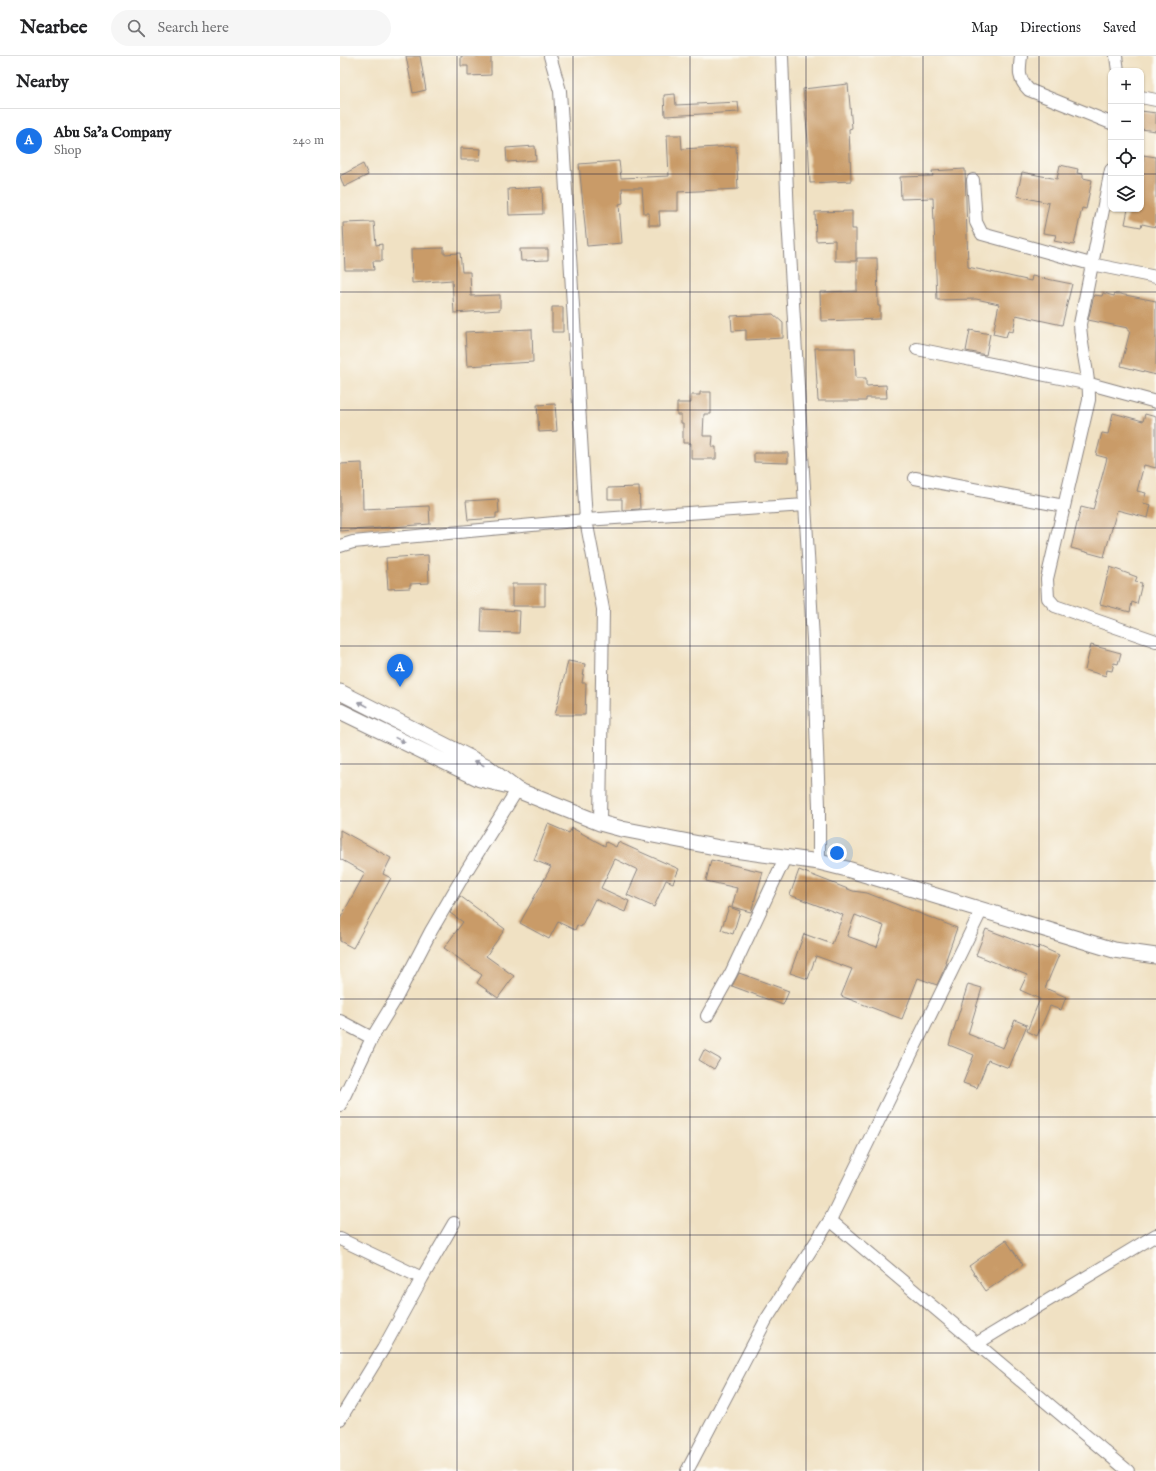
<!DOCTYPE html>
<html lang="en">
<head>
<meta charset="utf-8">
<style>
  body { margin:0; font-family:"IM FELL English",serif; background:#f6f6f6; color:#202124 }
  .controls { position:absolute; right:12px; top:12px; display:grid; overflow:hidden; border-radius:8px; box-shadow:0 1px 3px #0004 }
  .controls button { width:36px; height:36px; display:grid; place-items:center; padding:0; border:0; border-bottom:1px solid #e0e0e0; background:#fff; color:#202124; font:20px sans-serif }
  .you { position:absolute; left:497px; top:797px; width:14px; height:14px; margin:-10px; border:3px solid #fff; border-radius:50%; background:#1a73e8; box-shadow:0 0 0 6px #1a73e833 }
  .badge { display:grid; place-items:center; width:26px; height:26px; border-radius:50%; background:#1a73e8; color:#fff; font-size:13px; font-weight:700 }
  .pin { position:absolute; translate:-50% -33px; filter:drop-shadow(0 1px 2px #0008) }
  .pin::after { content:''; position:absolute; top:21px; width:14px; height:12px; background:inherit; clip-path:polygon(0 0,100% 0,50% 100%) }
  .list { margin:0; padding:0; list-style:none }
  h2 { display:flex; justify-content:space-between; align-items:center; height:52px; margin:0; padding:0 16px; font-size:17px }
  h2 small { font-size:13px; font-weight:400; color:#757577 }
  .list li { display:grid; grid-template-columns:26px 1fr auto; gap:12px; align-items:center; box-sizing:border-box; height:64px; padding:0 16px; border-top:1px solid #e0e0e0 }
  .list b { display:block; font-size:15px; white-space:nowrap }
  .list p { margin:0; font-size:13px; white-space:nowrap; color:#757577 }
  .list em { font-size:13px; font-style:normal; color:#757577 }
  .icon { flex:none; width:22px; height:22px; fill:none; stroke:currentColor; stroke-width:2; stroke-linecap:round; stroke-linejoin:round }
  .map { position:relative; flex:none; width:816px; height:1415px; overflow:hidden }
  header { display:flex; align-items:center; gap:24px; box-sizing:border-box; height:56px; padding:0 20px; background:#fff; border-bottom:1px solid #e0e0e0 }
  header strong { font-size:19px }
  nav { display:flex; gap:22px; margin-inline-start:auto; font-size:14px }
  .search { width:280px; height:36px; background:#f6f6f6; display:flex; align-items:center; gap:10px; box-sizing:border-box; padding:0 14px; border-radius:22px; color:#757577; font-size:15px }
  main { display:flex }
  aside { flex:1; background:#fff }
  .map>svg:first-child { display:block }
  .building { fill:#c99b67; fill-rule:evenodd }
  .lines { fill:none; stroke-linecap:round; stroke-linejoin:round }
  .minor-casing { stroke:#89827f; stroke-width:14 }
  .tertiary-casing { stroke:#89827f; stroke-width:17 }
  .minor { stroke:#fff; stroke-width:12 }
  .tertiary { stroke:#fff; stroke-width:15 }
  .oneway { fill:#9c9ca7 }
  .grid { fill:none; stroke:#22223b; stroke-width:1; stroke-opacity:0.55 }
</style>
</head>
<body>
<header>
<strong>Nearbee</strong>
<div class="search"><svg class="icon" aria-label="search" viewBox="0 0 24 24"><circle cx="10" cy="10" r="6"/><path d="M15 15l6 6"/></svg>Search here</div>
<nav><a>Map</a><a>Directions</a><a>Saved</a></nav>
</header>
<main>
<aside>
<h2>Nearby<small></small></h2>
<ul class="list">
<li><span class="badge">A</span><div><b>Abu Sa’a Company</b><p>Shop</p></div><em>240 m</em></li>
</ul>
</aside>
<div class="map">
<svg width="816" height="1415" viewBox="0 0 816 1415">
  <rect width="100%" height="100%" fill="#fdfcf7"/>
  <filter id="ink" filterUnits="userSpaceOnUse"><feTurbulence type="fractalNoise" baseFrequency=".025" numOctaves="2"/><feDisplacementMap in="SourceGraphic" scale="8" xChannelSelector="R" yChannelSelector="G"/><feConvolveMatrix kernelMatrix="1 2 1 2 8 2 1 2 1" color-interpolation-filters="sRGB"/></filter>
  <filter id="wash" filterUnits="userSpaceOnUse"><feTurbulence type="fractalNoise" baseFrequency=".012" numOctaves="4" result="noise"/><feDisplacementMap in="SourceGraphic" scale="16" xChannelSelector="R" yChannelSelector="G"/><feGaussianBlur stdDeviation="0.9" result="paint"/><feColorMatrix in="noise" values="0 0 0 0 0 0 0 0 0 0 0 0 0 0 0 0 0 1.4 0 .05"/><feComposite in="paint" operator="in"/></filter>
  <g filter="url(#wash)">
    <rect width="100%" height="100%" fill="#f0e1c3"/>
    <g id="blocks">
      <path class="building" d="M66,0H80L86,34L73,37Z
        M121,0H151V19L128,20V10H121Z
        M508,28L512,72L509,73L511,125L470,127L468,84L463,33Z
        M335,38L336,49L398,46L399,56L325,60L324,39Z
        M801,55L816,57V75L801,73Z
        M327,79H341L342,93L396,90L398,133L338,136V155H319L320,169H309V157H304L302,132H282L283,147L279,148L282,187L247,190L239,108L279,105L281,122L329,120Z
        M195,90L196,104L167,106L166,92Z
        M121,92L141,93L140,104H121Z
        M803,99L816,101V171L802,168L801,171L785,168L788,153H801Z
        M23,108L28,119L4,131L0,120Z
        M720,109L738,113L737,117L743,118V122L752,124L746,153L742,152L734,189L714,185L716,179L703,177L709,147L677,140L682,116L717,123Z
        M625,113L628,211L691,225L692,220L732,228L722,269L676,259L673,276L668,275L666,281L653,278L659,248L636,243L597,244L593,142L561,143L560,121L593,120L592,115Z
        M202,131L203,158L169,159L168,133Z
        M512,155V173H516V205H495V184L476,185L475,156Z
        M34,166L36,189L42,188V205H33L34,214H5L3,167Z
        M104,192V198L120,197L122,216H130L131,240L160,239V254L114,257L112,224L72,227L71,193Z
        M180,193H208V204L181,205Z
        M517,202H537L538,250H540V263L481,265L480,236L517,235Z
        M763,237L774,240L775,238H780L816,245V319L781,310L790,275H788V272L748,264L754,239L762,240Z
        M212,251H223V276H212Z
        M433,258L443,267V282L406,284V274L392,275L391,260Z
        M192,273L193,306L127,310L125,276Z
        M630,274L650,278L646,299L626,295Z
        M475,292H515L516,322H526V330L546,329L547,342H526V345H478Z
        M360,336H371V358H364L363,380H373L372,391H376V403H351V387H343V367H341V359H337V347H351V339H360Z
        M215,348L217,375L199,376L197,349Z
        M773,357L803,365L805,358L816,361V412L804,409L797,435L806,437L803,447L811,449L808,462L777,454L764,501L731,492L741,451L753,454L767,402L756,399L762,377L768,378Z
        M414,397H448V407L414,406Z
        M22,407L23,453L89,450L90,468L0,475V408Z
        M299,431L300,453L282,454V443H268V432Z
        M158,443L159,457H156V462L128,464L126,445Z
        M88,499L89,527L70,528V532L48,533L46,502Z
        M770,511L797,521L795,526L802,527L797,548L792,546L790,556L760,548Z
        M172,528H205V550H172Z
        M142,553L180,555L179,577L141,576Z
        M751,589L781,597L778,608L774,607L772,615L767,614L766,620L745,614Z
        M228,605L245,608L242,627H246L245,659H215Z
        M208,768L229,777L232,772L265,790L266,786L276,791L278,786L339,813L333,827L326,824L314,851L287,839L298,814L275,803L261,832L289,845L285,856L255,843L241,871L237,869L235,874L218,866L209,883L180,867L211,811L194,804Z
        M0,774L51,802L43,818L51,822L13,892L0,885V863L25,817L0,803Z
        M371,804L423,816L411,856L392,851L397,832L366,825Z
        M459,814L513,835L527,837L617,872L605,906L607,907L597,929L578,922L562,963L501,940L512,913L476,900L468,923L450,917L464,878L492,888L503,859L450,839ZM515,859L544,870L537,891L507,880Z
        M120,840L165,873L146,900L174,920L158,942L137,927L142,919L104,892L123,866L110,857Z
        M389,851L400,855L393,878L381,874Z
        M646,873L698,893L699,890L719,899L705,932L726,941L721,954L710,950L697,980L687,975L700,943L680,934L687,919L636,899Z
        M399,917L449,935L443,949L392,930Z
        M628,928L642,932L628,978L663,992L675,964L687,969L669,1012L648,1004L637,1032L623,1027L634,999L609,989Z
        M364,994L380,1003L374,1013L359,1004Z
        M666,1184L683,1209L646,1235L629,1210Z"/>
    </g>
  </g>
  <g filter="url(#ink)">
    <use href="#blocks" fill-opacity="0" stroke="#89827f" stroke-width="1"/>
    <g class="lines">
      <g class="minor-casing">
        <path id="minor" d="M210,0L220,35L246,464L263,553L260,767
          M442,0L448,163L473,583L479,750V806
          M681,0C679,16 678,23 689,34L771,67
          M776,0L778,15
          M801,41L816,44
          M771,114L740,268C741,294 750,319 749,344L707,523L708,542L715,550L816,585
          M633,124L636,166L642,178L751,208L816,221
          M577,293L750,328L816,346
          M575,422L724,450
          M0,490L13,486L246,464L465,449
          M367,960L391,917L445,802
          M0,965L32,982
          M0,1049L32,982L55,944L91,875L122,822L177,734
          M490,1164L788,1415
          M0,1183L82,1222
          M636,1288L816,1179
          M0,1363L43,1293L82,1222L114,1167
          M347,1415L426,1264L490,1164L642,853"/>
      </g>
      <g class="tertiary-casing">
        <path id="tertiary" d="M0,636L146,710L177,734L260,767L282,773L380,792L479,806L507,813L774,894L816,900
          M0,655L140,723L169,730"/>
      </g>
      <use href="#minor" class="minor"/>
      <use href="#tertiary" class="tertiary"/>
    </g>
    <defs><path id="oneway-solid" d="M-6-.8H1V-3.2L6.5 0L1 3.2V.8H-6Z"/></defs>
    <g class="oneway">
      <use href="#oneway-solid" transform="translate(23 648) rotate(-153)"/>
      <use href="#oneway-solid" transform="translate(60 684) rotate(26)"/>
      <use href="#oneway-solid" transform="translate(139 707) rotate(-153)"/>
    </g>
  </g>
  <path class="grid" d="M117,0V1415M233,0V1415M350,0V1415M466,0V1415M583,0V1415M699,0V1415M0,118H771M801,118H816M0,236H816M0,354H816M0,472H816M0,590H816M0,708H816M0,825H816M0,943H816M0,1061H816M0,1179H816M0,1297H816"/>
</svg>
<div class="controls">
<button>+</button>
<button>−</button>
<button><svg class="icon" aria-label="locate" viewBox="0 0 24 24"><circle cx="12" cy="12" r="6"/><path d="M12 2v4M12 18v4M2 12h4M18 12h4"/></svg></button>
<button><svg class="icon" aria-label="layers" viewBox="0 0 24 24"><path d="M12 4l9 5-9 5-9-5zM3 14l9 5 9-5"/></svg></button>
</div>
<div class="you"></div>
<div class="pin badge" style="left:60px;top:631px">A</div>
</div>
</main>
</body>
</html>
